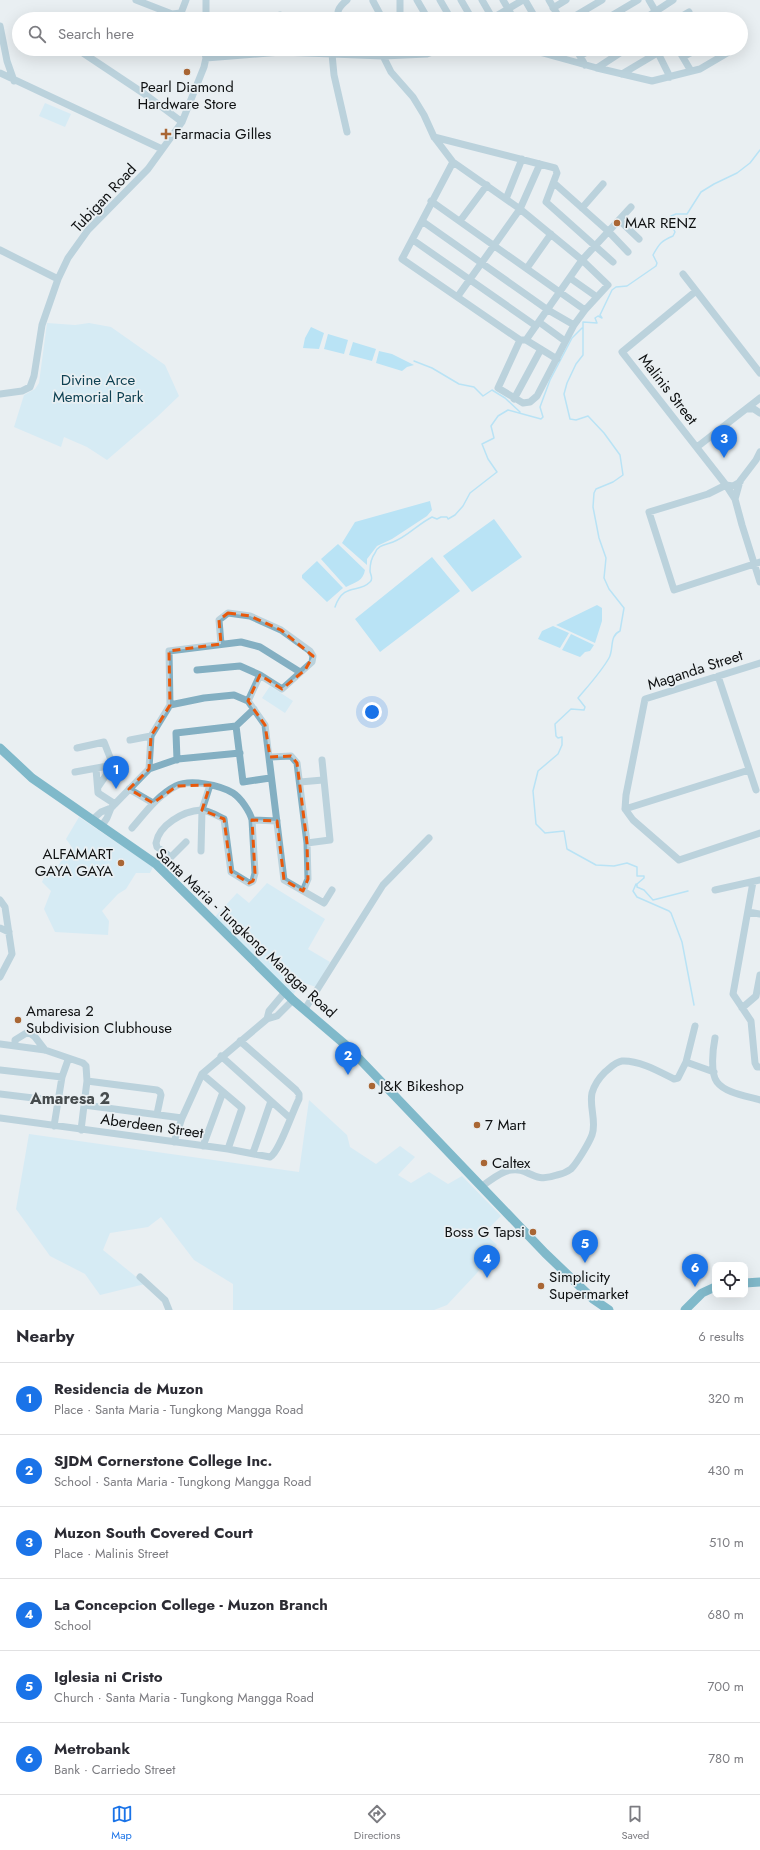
<!DOCTYPE html>
<html lang="en">
<head>
<meta charset="utf-8">
<style>
  body { margin:0; font-family:Jost,sans-serif; background:#f7f7f7; color:#2b2b33 }
  .controls { position:absolute; right:12px; bottom:12px; display:grid; overflow:hidden; border-radius:8px; box-shadow:0 4px 16px #0002 }
  .controls button { width:36px; height:36px; display:grid; place-items:center; padding:0; border:0; border-bottom:1px solid #e1e1e2; background:#fff; color:#2b2b33; font:20px sans-serif }
  .you { position:absolute; left:372px; top:712px; width:14px; height:14px; margin:-10px; border:3px solid #fff; border-radius:50%; background:#1a73e8; box-shadow:0 0 0 6px #1a73e833 }
  .badge { display:grid; place-items:center; width:26px; height:26px; border-radius:50%; background:#1a73e8; color:#fff; font-size:13px; font-weight:700 }
  .pin { position:absolute; translate:-50% -33px; filter:drop-shadow(0 1px 2px #0008) }
  .pin::after { content:''; position:absolute; top:21px; width:14px; height:12px; background:inherit; clip-path:polygon(0 0,100% 0,50% 100%) }
  .list { margin:0; padding:0; list-style:none }
  h2 { display:flex; justify-content:space-between; align-items:center; height:52px; margin:0; padding:0 16px; font-size:17px }
  h2 small { font-size:13px; font-weight:400; color:#7c7c81 }
  .list li { display:grid; grid-template-columns:26px 1fr auto; gap:12px; align-items:center; box-sizing:border-box; height:72px; padding:0 16px; border-top:1px solid #e1e1e2 }
  .list b { display:block; font-size:15px; white-space:nowrap }
  .list p { margin:0; font-size:13px; white-space:nowrap; color:#7c7c81 }
  .list em { font-size:13px; font-style:normal; color:#7c7c81 }
  .icon { flex:none; width:22px; height:22px; fill:none; stroke:currentColor; stroke-width:2; stroke-linecap:round; stroke-linejoin:round }
  .map { position:relative; flex:none; width:760px; height:1310px; overflow:hidden }
  .search { position:absolute; background:#fff; box-shadow:0 4px 16px #0002; left:12px; right:12px; top:12px; height:44px; display:flex; align-items:center; gap:10px; box-sizing:border-box; padding:0 14px; border-radius:22px; color:#7c7c81; font-size:15px }
  .sheet { height:484px; background:#fff }
  nav { display:flex; justify-content:space-around; align-items:center; box-sizing:border-box; height:56px; border-top:1px solid #e1e1e2; background:#fff; font-size:11px; color:#7c7c81 }
  nav a { display:grid; justify-items:center; gap:2px }
  nav .on { color:#1a73e8 }
  .map>svg:first-child { display:block }
  .green { fill:#bfe6f6 }
  .water { fill:#7fd5f8 }
  .lines { fill:none; stroke-linecap:round; stroke-linejoin:round }
  .stream { stroke:#7fd5f8; stroke-width:1.5 }
  .minor { stroke:#83afc2; stroke-width:7 }
  .major { stroke:#00789a; stroke-width:9 }
  .marked { fill:none; stroke:#e8590c; stroke-width:3; stroke-dasharray:8 5; stroke-linejoin:round }
  .poi-dot { fill:#a96634; stroke:#e9eff2; stroke-width:1.5 }
  .labels { text-anchor:middle; dominant-baseline:central; stroke-width:3.5; stroke-linejoin:round; paint-order:stroke }
  .poi-label { font-size:15px; fill:#0e1011; stroke:#e9eff2; text-anchor:start }
  .street-label { font-size:15px; fill:#0e1011; stroke:#e9eff2 }
  .park-label { font-size:15px; fill:#0e4153; stroke:#e9eff2 }
  .neighbourhood-label { font-size:16px; font-weight:bold; fill:#464b4d; stroke:#e9eff2 }
</style>
</head>
<body>
<div class="map">
<svg width="760" height="1310" viewBox="0 0 760 1310">
  <rect width="100%" height="100%" fill="#e9eff2"/>
  <path class="green" d="M45,103L71,114L65,127L39,116Z
    M47,323L75,325L89,323L111,327L165,365L179,396L157,417L107,460L87,447L64,437L61,447L14,427L24,395L35,389L39,383Z
    M270,686L293,701L285,713L262,698Z
    M79,817L153,867L150,873H136L126,889L118,894L102,911L109,921L108,935L55,932L44,909L51,891L42,882L47,871L54,872L71,846L66,839Z
    M267,883L325,919L308,949L330,962L316,987L301,982L293,995L214,918L237,893L249,903Z
    M309,1100L347,1135L350,1147L376,1164L400,1146L415,1157L398,1175L411,1183L429,1172L448,1184L462,1176L501,1216L484,1233L497,1245L478,1267L480,1269L477,1273L447,1305L434,1310H233V1284L194,1260L161,1217L148,1227L110,1233L103,1250L145,1284L100,1295L85,1274L50,1256L16,1209L29,1134L299,1172Z"/>
  <path class="water" d="M311,327L324,333L319,349L303,348L305,338Z
    M328,334L348,340L344,354L324,349Z
    M353,342L376,349L372,361L349,355Z
    M379,351L392,354L414,365L407,367L402,371L376,363Z
    M430,501L432,510L427,516L392,539L377,546L367,559V565L342,543L355,522Z
    M494,519L522,557L472,592L443,556Z
    M338,544L365,570C363,581 356,582 346,587L321,559Z
    M432,557L460,591L380,652L355,619Z
    M317,561L343,588L327,602L302,578V575Z
    M597,605L602,608V621L595,643L556,625Z
    M553,626L569,633L560,648L538,639L542,631Z
    M571,634L594,645L590,651L585,652L580,657L562,650Z"/>
  <g class="lines">
    <path class="stream" d="M414,361L432,368L459,384L474,387L483,396L492,390L505,398L520,412
      M335,607C344,582 358,594 370,582C374,579 370,574 370,571C370,565 372,557 375,553C378,545 385,545 393,542C407,537 418,524 432,517L437,519L441,517H447L448,519L455,515L463,506L470,493L497,472L488,459L482,444L494,438L491,426L498,416L508,410L541,419L543,417L540,407L550,380L572,338L582,328
      M636,884L633,891L637,897L669,911L671,913L682,942L694,1005
      M688,891L653,900L644,890L637,887V884L644,878V876H637V867L627,863L614,866L596,865L567,849L564,831L545,833L536,824L533,791L538,771L558,754L562,745V737L558,738L556,736L555,724L571,709L584,710L585,707L578,698C589,685 601,672 609,658C614,649 609,636 620,631L624,608L609,589L604,578L606,558L599,538L593,507L594,493L596,489L613,482L623,475L620,455L604,433L588,416L576,420L570,419L564,394L567,383L576,364L583,355V322L597,323L595,318L598,316L602,318L600,315L612,290L616,287L627,286L656,266L657,263L653,255C659,244 661,241 673,236L675,232L670,222L671,216L676,214H687L701,192L714,184L737,173L750,163L760,150"/>
    <path class="minor" d="M136,0L172,14L181,13L186,0
      M206,0V19
      M400,0V19
      M417,0L428,19
      M440,0L451,19
      M461,0L472,19
      M482,0L493,19
      M503,0L514,19
      M525,0L536,19
      M549,0L560,19
      M649,0L660,19
      M373,1L381,16H400
      M553,8L566,0
      M280,15V19
      M339,19C335,11 341,5 347,0
      M491,19L523,0
      M570,19L602,0
      M606,19L638,0
      M644,19L673,0
      M677,19L689,12
      M713,19L714,18
      M0,26L7,61L14,81
      M77,49L146,95L182,122
      M522,49L532,50L597,68L652,81L700,69L734,49
      M576,49L585,65
      M678,49L691,71
      M658,53L670,77
      M332,54L334,75L347,132
      M383,56L391,72L413,97L424,115L434,137L453,162L520,209L582,260L608,285L585,310L574,325L537,396L530,402L523,403L498,388L520,340
      M580,56L592,49
      M683,57L698,49
      M206,58L281,52L383,56L427,54L441,49
      M597,68L626,49
      M0,73L162,149
      M622,74L664,49
      M434,137L555,168L557,173L546,202L613,262
      M453,162L402,259L520,340H526L557,359
      M554,183L609,232L628,252
      M506,199L522,159
      M431,201L585,310
      M582,208L603,184
      M619,220L639,239
      M422,221L548,310L574,325
      M460,221L487,185
      M413,240L536,326
      M0,250L58,279
      M527,268L551,234
      M683,274L760,373
      M570,278L597,297
      M696,291L622,352L726,485L735,499
      M458,296L520,209L540,164
      M539,322L565,341
      M526,340L582,260L631,207
      M0,394L22,391L30,387L34,376L42,325L58,279L68,258L88,230L148,169L182,122L204,67L206,58L204,49
      M514,399L541,349
      M747,409H754L760,413
      M697,447L760,398
      M760,452L756,460L740,481L735,499L742,525L760,582
      M740,482L733,486L726,485L708,494L649,512L674,590L760,562
      M760,663L645,699L626,795L625,809L633,820L679,860L760,833
      M197,670L240,666L260,675L282,689L312,662L313,656L310,651L281,630L250,616L228,613L219,620L221,644
      M718,676L756,790
      M248,701L260,675
      M170,705L204,698L234,695L248,701L265,725L284,880L324,903L332,890
      M254,709L236,726L243,782L270,778
      M130,740L151,736
      M77,748L104,742L113,765L98,787
      M270,757L291,756L297,763L307,843L308,879L303,891
      M177,760L176,733L236,726
      M96,769L98,793L115,804
      M149,769L178,759L240,753
      M75,772L113,765
      M300,782L323,780
      M129,789L153,803
      M625,809L749,770
      M92,820L101,812L111,808
      M252,820L277,821
      M101,827L107,818L111,808L149,769L151,736L170,705L169,651L241,642L260,647L300,672
      M132,828C145,813 158,795 176,786C190,779 220,785 233,793C241,798 250,812 252,820L255,873L253,881L249,883L231,872L224,819C218,816 208,810 201,810C183,811 159,825 156,843L157,847L171,857L186,842
      M307,843L330,840L322,760
      M201,851L202,810L210,785
      M753,882L733,994L751,1021L755,1063L757,1067H760
      M715,890L760,880
      M0,900L5,907L12,954L0,977
      M748,912L760,914
      M0,928L9,932
      M742,1008L756,996L760,975
      M305,1009L383,885L429,838
      M267,1019L269,1011L285,992
      M715,1038C713,1048 710,1073 717,1082C725,1093 747,1096 760,1100
      M0,1044L45,1050L83,1063L86,1066L87,1081L81,1130
      M15,1046V1040L28,1032L35,1037L45,1050
      M221,1056L271,1101L253,1153
      M686,1062L695,1026
      M0,1070L62,1077
      M202,1074L242,1108L228,1149
      M87,1081L157,1090L160,1092L161,1095L157,1114
      M0,1094L58,1101
      M271,1101L290,1118
      M84,1105L182,1118
      M0,1118L228,1149L270,1157C279,1153 293,1110 299,1099V1094L296,1090L240,1041
      M54,1126L62,1077L68,1060
      M174,1142L182,1118L202,1074L267,1019L277,1016L293,1000
      M203,1146L223,1092
      M482,1186C490,1181 501,1171 511,1170C529,1167 532,1184 557,1175C562,1174 567,1172 571,1169C577,1163 589,1143 592,1135C597,1122 589,1107 592,1093C594,1086 600,1077 605,1072C610,1068 615,1062 622,1061C639,1060 660,1072 674,1079L678,1078L686,1062L714,1072
      M140,1277L165,1300L169,1310"/>
    <path class="major" d="M0,748L32,778L156,864L293,1000L348,1047L545,1253L593,1299L609,1310
      M745,1283L760,1282
      M685,1310L702,1293L715,1287"/>
  </g>
  <path d="M0 0H760V1310H0ZM228,613L250,616L281,630L313,656L305,670L282,689L260,675L248,701L265,725L270,757L291,756L297,763L307,843L308,879L303,891L284,880L277,821L252,820L255,873L253,881L249,883L231,872L224,819L202,810L210,785L177,786L153,803L129,789L149,769L151,736L170,705L169,651L221,644L219,620Z" fill="#e9eff2" fill-opacity=".55" fill-rule="evenodd"/>
  <path class="marked" d="M228,613L250,616L281,630L313,656L305,670L282,689L260,675L248,701L265,725L270,757L291,756L297,763L307,843L308,879L303,891L284,880L277,821L252,820L255,873L253,881L249,883L231,872L224,819L202,810L210,785L177,786L153,803L129,789L149,769L151,736L170,705L169,651L221,644L219,620Z"/>
  <g class="poi-dot">
    <circle cx="187" cy="72" r="4"/>
    <path d="M164 128h4v4h4v4h-4v4h-4v-4h-4v-4h4z"/>
    <circle cx="617" cy="223" r="4"/>
    <circle cx="121" cy="863" r="4"/>
    <circle cx="18" cy="1020" r="4"/>
    <circle cx="372" cy="1086" r="4"/>
    <circle cx="477" cy="1125" r="4"/>
    <circle cx="484" cy="1163" r="4"/>
    <circle cx="533" cy="1232" r="4"/>
    <circle cx="541" cy="1286" r="4"/>
  </g>
  <g class="labels">
    <g class="poi-label">
      <text x="187" y="87" text-anchor="middle">Pearl Diamond<tspan x="187" dy="17">Hardware Store</tspan></text>
      <text x="174" y="134">Farmacia Gilles</text>
      <text x="625" y="223">MAR RENZ</text>
      <text x="113" y="854" text-anchor="end">ALFAMART<tspan x="113" dy="17">GAYA GAYA</tspan></text>
      <text x="26" y="1011">Amaresa 2<tspan x="26" dy="17">Subdivision Clubhouse</tspan></text>
      <text x="380" y="1086">J&amp;K Bikeshop</text>
      <text x="485" y="1125">7 Mart</text>
      <text x="492" y="1163">Caltex</text>
      <text x="525" y="1232" text-anchor="end">Boss G Tapsi</text>
      <text x="549" y="1277">Simplicity<tspan x="549" dy="17">Supermarket</tspan></text>
    </g>
    <g class="street-label">
      <text transform="translate(104 198) rotate(-47)">Tubigan Road</text>
      <text transform="translate(668 389) rotate(52)">Malinis Street</text>
      <text transform="translate(695 670) rotate(-18)">Maganda Street</text>
      <text transform="translate(246 933) rotate(43)">Santa Maria - Tungkong Mangga Road</text>
      <text transform="translate(152 1126) rotate(8)">Aberdeen Street</text>
    </g>
    <g class="park-label">
      <text x="98" y="380">Divine Arce<tspan x="98" dy="17">Memorial Park</tspan></text>
    </g>
    <g class="neighbourhood-label">
      <text x="70" y="1098">Amaresa 2</text>
    </g>
  </g>
</svg>
<div class="controls">
<button><svg class="icon" aria-label="locate" viewBox="0 0 24 24"><circle cx="12" cy="12" r="6"/><path d="M12 2v4M12 18v4M2 12h4M18 12h4"/></svg></button>
</div>
<div class="you"></div>
<div class="pin badge" style="left:116px;top:789px">1</div>
<div class="pin badge" style="left:348px;top:1075px">2</div>
<div class="pin badge" style="left:724px;top:458px">3</div>
<div class="pin badge" style="left:487px;top:1278px">4</div>
<div class="pin badge" style="left:585px;top:1263px">5</div>
<div class="pin badge" style="left:695px;top:1287px">6</div>
<div class="search"><svg class="icon" aria-label="search" viewBox="0 0 24 24"><circle cx="10" cy="10" r="6"/><path d="M15 15l6 6"/></svg>Search here</div>
</div>
<section class="sheet">
<h2>Nearby<small>6 results</small></h2>
<ul class="list">
<li><span class="badge">1</span><div><b>Residencia de Muzon</b><p>Place · Santa Maria - Tungkong Mangga Road</p></div><em>320 m</em></li>
<li><span class="badge">2</span><div><b>SJDM Cornerstone College Inc.</b><p>School · Santa Maria - Tungkong Mangga Road</p></div><em>430 m</em></li>
<li><span class="badge">3</span><div><b>Muzon South Covered Court</b><p>Place · Malinis Street</p></div><em>510 m</em></li>
<li><span class="badge">4</span><div><b>La Concepcion College - Muzon Branch</b><p>School</p></div><em>680 m</em></li>
<li><span class="badge">5</span><div><b>Iglesia ni Cristo</b><p>Church · Santa Maria - Tungkong Mangga Road</p></div><em>700 m</em></li>
<li><span class="badge">6</span><div><b>Metrobank</b><p>Bank · Carriedo Street</p></div><em>780 m</em></li>
</ul>
</section>
<nav>
<a class="on"><svg class="icon" aria-label="map" viewBox="0 0 24 24"><path d="M3 6l6-2 6 2 6-2v14l-6 2-6-2-6 2zM9 4v14M15 6v14"/></svg>Map</a>
<a><svg class="icon" aria-label="directions" viewBox="0 0 24 24"><path d="M12 3l9 9-9 9-9-9zM9 14v-3h6M13 9l2 2-2 2"/></svg>Directions</a>
<a><svg class="icon" aria-label="saved" viewBox="0 0 24 24"><path d="M7 4h10v16l-5-4-5 4z"/></svg>Saved</a>
</nav>
</body>
</html>
